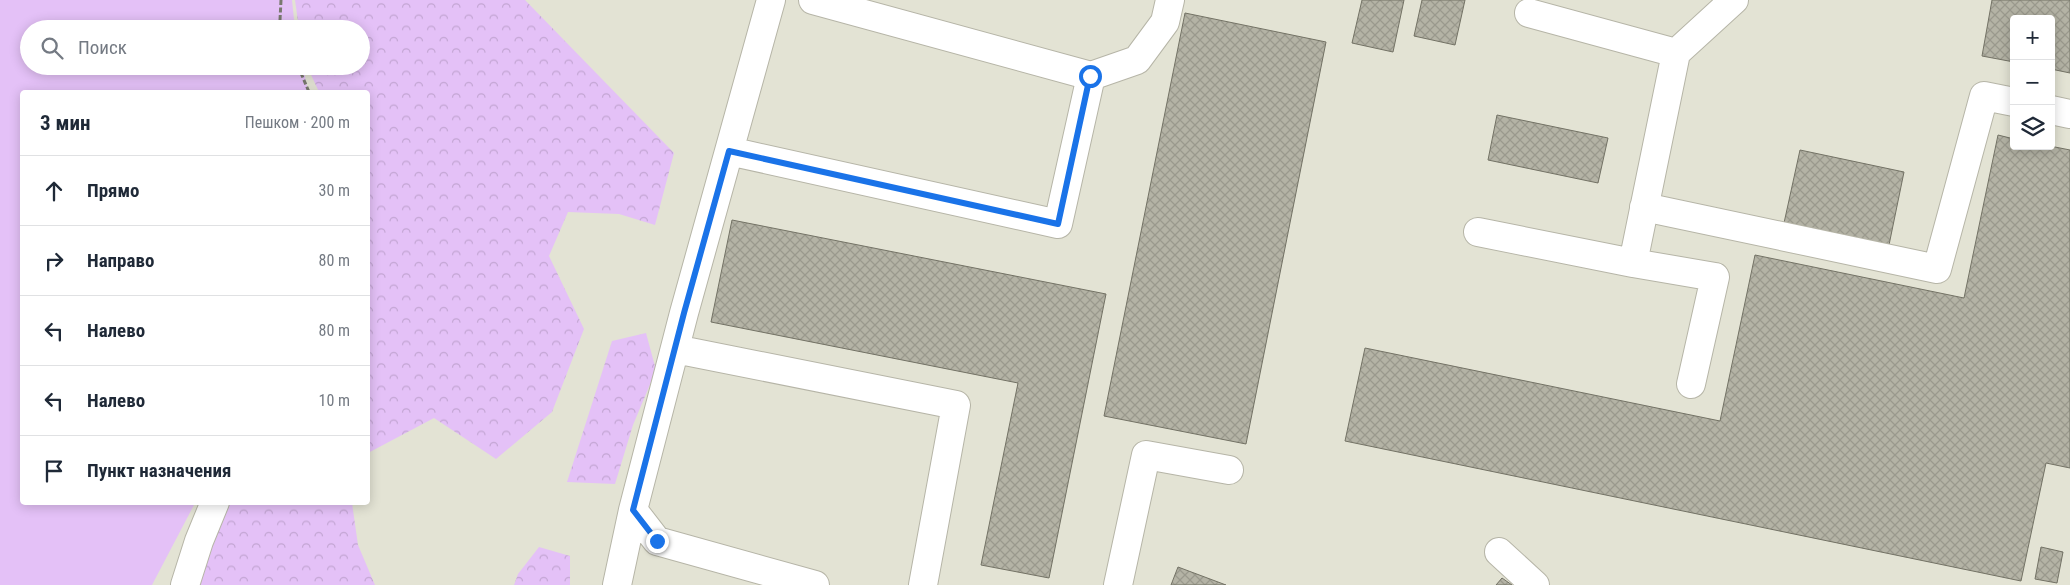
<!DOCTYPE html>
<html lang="ru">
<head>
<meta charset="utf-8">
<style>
  body { margin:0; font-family:"Roboto Condensed",sans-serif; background:#f6f6f7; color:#1f2937 }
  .controls { position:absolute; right:15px; top:15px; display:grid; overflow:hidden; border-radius:5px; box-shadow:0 2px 12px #0003 }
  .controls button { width:45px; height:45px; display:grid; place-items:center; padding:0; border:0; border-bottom:1px solid #e0e1e3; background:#fff; color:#1f2937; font:25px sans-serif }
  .stop { position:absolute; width:15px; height:15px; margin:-11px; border:4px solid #1a73e8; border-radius:50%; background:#fff }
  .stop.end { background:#1a73e8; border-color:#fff; box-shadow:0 1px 5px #0008 }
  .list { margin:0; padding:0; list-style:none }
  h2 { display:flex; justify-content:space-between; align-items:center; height:65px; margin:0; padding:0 20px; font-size:21px }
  h2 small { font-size:16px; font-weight:400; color:#747a83 }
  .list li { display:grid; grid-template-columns:32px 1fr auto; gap:15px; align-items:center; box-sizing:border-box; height:70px; padding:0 20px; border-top:1px solid #e0e1e3 }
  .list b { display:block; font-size:19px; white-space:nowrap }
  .list em { font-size:16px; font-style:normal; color:#747a83 }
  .icon { flex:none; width:28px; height:28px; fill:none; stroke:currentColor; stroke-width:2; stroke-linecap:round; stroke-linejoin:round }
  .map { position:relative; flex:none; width:2070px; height:585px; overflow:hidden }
  .search { position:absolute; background:#fff; box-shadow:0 2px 12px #0003; left:20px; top:20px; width:350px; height:55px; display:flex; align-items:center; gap:12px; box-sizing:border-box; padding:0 18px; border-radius:28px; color:#747a83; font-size:19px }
  .panel { position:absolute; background:#fff; box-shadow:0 2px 12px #0003; left:20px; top:90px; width:350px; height:415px; border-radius:5px }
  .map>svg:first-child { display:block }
  .grass { fill:#e4c1f7 }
  .forest { fill:url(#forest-crowns) }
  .building { fill:url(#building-cross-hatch); stroke:#737265 }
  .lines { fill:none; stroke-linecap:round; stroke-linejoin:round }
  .minor-casing { stroke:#b6b5a7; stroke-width:30 }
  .path { stroke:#79796f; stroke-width:3; stroke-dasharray:5 2.5; stroke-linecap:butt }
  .minor { stroke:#fff; stroke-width:28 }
  .route { stroke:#1a73e8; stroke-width:6 }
</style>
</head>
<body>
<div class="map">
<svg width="2070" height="585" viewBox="0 0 2070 585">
  <defs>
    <pattern id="forest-crowns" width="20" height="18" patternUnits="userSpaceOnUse" patternTransform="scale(1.25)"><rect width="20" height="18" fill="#e4c1f7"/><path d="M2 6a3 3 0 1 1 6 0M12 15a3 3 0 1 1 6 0" fill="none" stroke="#c3a5d3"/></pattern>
    <pattern id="building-cross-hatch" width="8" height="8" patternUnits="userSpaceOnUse" patternTransform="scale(1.25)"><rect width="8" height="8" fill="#b4b3a5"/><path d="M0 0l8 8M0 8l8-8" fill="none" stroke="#9a998d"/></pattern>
  </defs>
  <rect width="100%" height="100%" fill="#e3e3d4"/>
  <path class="grass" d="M0,0H292L295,29H29V66H303L308,92H22V502L195,503L152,585H0Z"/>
  <path class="forest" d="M295,0H525L674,153L655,225L619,214L568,212L549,256L584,329L552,412L496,459L434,418L368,453V92H319L307,66H361V29H299Z
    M646,333L656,370L633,425L615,484L567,482L612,341Z
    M228,502L352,503L358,545L375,585H198L209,546Z
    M539,547L570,556V585H514L518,574Z"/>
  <path class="building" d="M1362,0H1404L1393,52L1352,43Z
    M1422,0H1465L1455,45L1414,36Z
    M1992,0H2070V73L2051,69V19H2014V62L1982,56Z
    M1185,13L1326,42L1246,444L1104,416Z
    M1497,115L1608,138L1598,183L1488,160Z
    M1998,135L2014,139V146H2050L2070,150V468L2046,463L2021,581L1345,441L1365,348L1720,421L1755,255L1964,298Z
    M1800,150L1904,172L1889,245L1784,223Z
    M732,220L1106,294L1049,578L981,565L1018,383L711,322Z
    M2041,547L2063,552L2057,583L2035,579Z
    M1178,567L1226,585H1171Z
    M1502,578L1512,585H1496Z"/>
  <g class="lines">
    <g class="minor-casing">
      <path id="minor" d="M771,0L684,313L633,510L657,541L815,585
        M1529,13L1676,53
        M1091,76L1137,60L1165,22L1170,0
        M2051,110L2070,114
        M729,151L1058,224L1091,76L813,0
        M1644,207L1937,269L1984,96L2014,102
        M1478,232L1633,263
        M675,349L956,405L923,585
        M1691,384L1715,277L1633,263L1676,53L1734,0
        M1499,552L1535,585
        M185,585L199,541L215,502
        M617,585L633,510
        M1118,585L1146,455L1229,470"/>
    </g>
    <path class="path" d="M281,0L280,20L284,29
      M298,66L309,92"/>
    <use href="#minor" class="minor"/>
  </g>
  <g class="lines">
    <path class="route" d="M657,541L633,510L684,313L729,151L1058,224L1090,76"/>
  </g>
</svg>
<div class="controls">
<button>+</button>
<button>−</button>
<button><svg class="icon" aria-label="layers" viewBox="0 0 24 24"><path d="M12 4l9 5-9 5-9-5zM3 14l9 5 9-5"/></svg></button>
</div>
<div class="stop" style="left:1090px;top:76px"></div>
<div class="stop end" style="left:657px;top:541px"></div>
<div class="search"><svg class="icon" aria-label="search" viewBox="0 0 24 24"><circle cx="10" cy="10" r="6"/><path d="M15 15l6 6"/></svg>Поиск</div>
<section class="panel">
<h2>3 мин<small>Пешком · 200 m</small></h2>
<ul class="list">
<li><svg class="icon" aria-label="ahead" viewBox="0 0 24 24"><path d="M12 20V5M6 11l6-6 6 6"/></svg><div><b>Прямо</b></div><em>30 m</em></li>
<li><svg class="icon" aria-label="right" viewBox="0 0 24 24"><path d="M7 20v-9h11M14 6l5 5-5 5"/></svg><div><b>Направо</b></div><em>80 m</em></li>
<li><svg class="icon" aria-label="left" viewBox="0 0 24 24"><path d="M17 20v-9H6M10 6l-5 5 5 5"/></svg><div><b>Налево</b></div><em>80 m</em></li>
<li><svg class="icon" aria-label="left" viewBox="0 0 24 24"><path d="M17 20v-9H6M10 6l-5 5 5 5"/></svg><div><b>Налево</b></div><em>10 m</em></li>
<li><svg class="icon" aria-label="arrive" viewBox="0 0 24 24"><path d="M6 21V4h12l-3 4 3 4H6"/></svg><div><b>Пункт назначения</b></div></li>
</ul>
</section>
</div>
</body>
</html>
